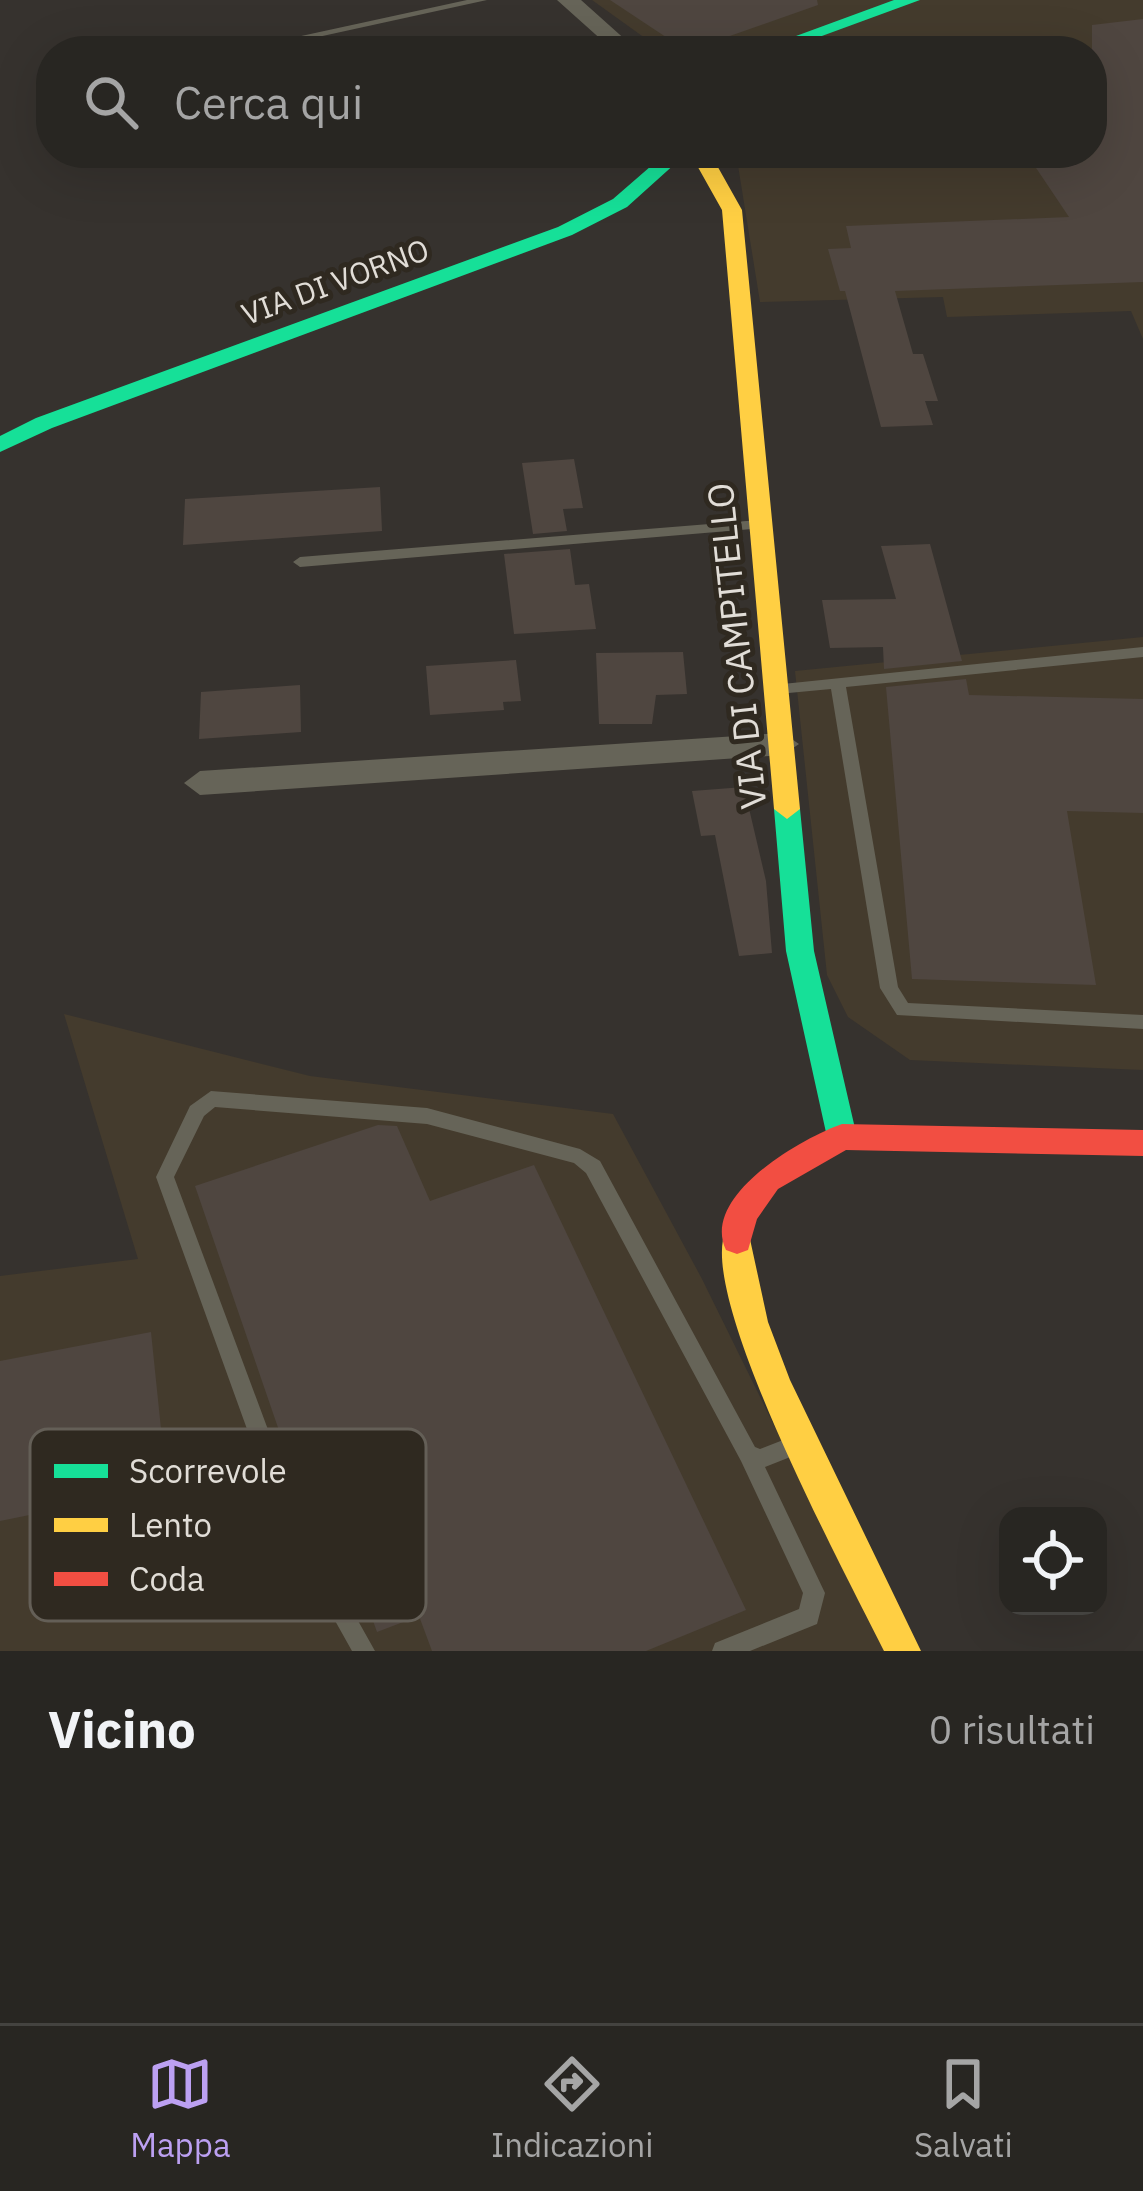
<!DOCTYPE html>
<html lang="it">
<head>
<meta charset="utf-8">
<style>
  body { margin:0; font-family:"IBM Plex Sans",sans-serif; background:#302e2a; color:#f1f3f6 }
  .controls { position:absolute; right:36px; bottom:36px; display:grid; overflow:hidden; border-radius:24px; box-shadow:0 12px 48px #0002 }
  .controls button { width:108px; height:108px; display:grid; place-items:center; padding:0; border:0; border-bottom:3px solid #444340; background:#282622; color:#f1f3f6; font:60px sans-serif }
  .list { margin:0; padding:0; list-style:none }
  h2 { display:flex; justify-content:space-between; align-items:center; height:156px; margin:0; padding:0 48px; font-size:51px }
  h2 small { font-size:39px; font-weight:400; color:#a5a5a5 }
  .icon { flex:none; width:66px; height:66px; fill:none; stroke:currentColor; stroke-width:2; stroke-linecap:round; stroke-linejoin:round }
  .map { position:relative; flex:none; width:1143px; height:1651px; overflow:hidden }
  .search { position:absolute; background:#282622; box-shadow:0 12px 48px #0002; left:36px; right:36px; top:36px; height:132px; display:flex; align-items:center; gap:30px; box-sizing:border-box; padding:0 42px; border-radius:48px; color:#a5a5a5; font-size:45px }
  .sheet { height:372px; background:#282622 }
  nav { display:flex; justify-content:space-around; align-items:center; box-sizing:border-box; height:168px; border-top:3px solid #444340; background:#282622; font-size:33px; color:#a5a5a5 }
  nav a { display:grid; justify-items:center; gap:6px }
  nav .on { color:#bca0f2 }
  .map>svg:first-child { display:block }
  .built { fill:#443b2d }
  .building { fill:#4f4640 }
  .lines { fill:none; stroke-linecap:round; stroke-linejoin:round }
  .lane { fill:#666458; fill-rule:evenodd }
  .street { fill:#666458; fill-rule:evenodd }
  .fast { fill:#16e098; fill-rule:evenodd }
  .slow { fill:#ffcf43; fill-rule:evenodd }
  .jam { fill:#f24e42; fill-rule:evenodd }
  .labels { text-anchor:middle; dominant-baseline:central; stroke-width:10; stroke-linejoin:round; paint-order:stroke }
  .far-street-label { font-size:30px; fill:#e1ddd7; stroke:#2f2920 }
  .street-label { font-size:36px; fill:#e1ddd7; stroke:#2f2920 }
  .key { fill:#2f2920; stroke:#645f57; stroke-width:3 }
  .key-label { font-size:33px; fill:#e1ddd7 }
</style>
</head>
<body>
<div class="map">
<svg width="1143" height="1651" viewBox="0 0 1143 1651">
  <rect width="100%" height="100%" fill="#36322e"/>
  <path class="built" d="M592,0H1143V339L1131,311L947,317L943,297L760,302L736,153H1092V51H663Z
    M1143,637V1070L910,1060L848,1017L827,975L795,671Z
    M64,1014L310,1076L613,1114L702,1279L885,1651H0V1276L138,1259Z"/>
  <path class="building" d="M610,0H817L818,5L687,51Z
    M1143,19V282L895,291L913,354H923L938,401H925L933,425L881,427L845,291H840L828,249L851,248L846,226L1069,217L1026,153H1092V25Z
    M574,459L583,508L563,509L567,531L533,534L522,463Z
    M380,487L382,531L183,545L185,499Z
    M930,544L962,661L884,669L883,647L830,648L822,600L896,599L881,546Z
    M570,549L575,585L589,584L596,629L514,634L504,554Z
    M683,652L687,694L656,695L652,724H599L596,653Z
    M516,660L521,701L503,702L504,710L430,715L426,666Z
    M966,679L969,695L1143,699V813L1067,811L1096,985L912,979L886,687Z
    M300,685L301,732L199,739L201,692Z
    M744,787L766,881L772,953L739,956L715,835L701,836L692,791Z
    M378,1125L397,1126L430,1201L534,1165L746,1610L646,1651H432L419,1616L377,1632L320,1471L296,1480L195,1186Z
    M151,1332L167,1487L0,1521V1361Z"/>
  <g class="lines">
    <path class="lane" d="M467,0H487L254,51H232Z
      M759,520L764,522L766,525L764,528L300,567L293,562L300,557Z
      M1143,647V657L846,687L898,987L908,1003L1143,1015V1029L897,1015L880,988L831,689L778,694L770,689L773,685Z
      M211,1091L427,1108L580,1149L600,1161L755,1447L760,1449L796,1435L803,1438L806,1445L803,1452L765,1467L825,1593L817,1624L750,1651H712L715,1643L799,1609L803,1593L741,1461L586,1173L574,1163L427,1124L215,1107L204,1116L174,1177L302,1521L375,1651H352L282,1526L156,1177L190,1106Z"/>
    <path class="street" d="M557,0H581L638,51H614Z
      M783,733L799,744L783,755L200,795L184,783L200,771Z"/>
    <path class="fast" d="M894,0H920L781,51H755Z
      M666,153H687L627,207L572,235L52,428L0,452V436L36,418L558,227L613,199Z
      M787,799L800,809L814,951L857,1137L853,1146L842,1150L831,1146L827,1137L786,951L774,809Z"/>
    <path class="slow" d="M690,153H710L742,210L800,809L787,819L774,809L722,210Z
      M737,1226L748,1230L768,1322L790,1380L921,1651H884C849,1580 695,1295 726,1230Z"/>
    <path class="jam" d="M842,1124L1143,1130V1156L846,1150L778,1189L757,1219L748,1250L737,1254L726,1250C700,1196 802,1138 842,1124Z"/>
  </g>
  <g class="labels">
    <g class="far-street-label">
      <text transform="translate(335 281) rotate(-20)">VIA DI VORNO</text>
    </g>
    <g class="street-label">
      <text transform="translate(736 646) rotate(-96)">VIA DI CAMPITELLO</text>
    </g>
  </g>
  <rect x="30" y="1429" width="396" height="192" rx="18" class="key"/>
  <rect x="54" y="1464" width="54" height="14" fill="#16e098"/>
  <rect x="54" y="1518" width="54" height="14" fill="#ffcf43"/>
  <rect x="54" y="1572" width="54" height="14" fill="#f24e42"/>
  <g class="key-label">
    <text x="129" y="1483">Scorrevole</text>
    <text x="129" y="1537">Lento</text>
    <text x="129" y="1591">Coda</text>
  </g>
</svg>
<div class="controls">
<button><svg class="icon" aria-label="locate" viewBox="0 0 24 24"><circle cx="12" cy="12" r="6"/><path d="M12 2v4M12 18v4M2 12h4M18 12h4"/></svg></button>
</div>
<div class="search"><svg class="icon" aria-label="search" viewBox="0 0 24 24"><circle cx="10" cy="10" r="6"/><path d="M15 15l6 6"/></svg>Cerca qui</div>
</div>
<section class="sheet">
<h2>Vicino<small>0 risultati</small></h2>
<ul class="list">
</ul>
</section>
<nav>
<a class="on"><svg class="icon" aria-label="map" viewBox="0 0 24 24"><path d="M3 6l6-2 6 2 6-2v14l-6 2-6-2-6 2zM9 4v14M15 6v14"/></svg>Mappa</a>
<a><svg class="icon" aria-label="directions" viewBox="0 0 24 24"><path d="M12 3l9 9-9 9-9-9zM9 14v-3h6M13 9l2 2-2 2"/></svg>Indicazioni</a>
<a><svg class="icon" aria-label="saved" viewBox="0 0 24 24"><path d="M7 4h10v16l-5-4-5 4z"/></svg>Salvati</a>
</nav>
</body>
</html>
